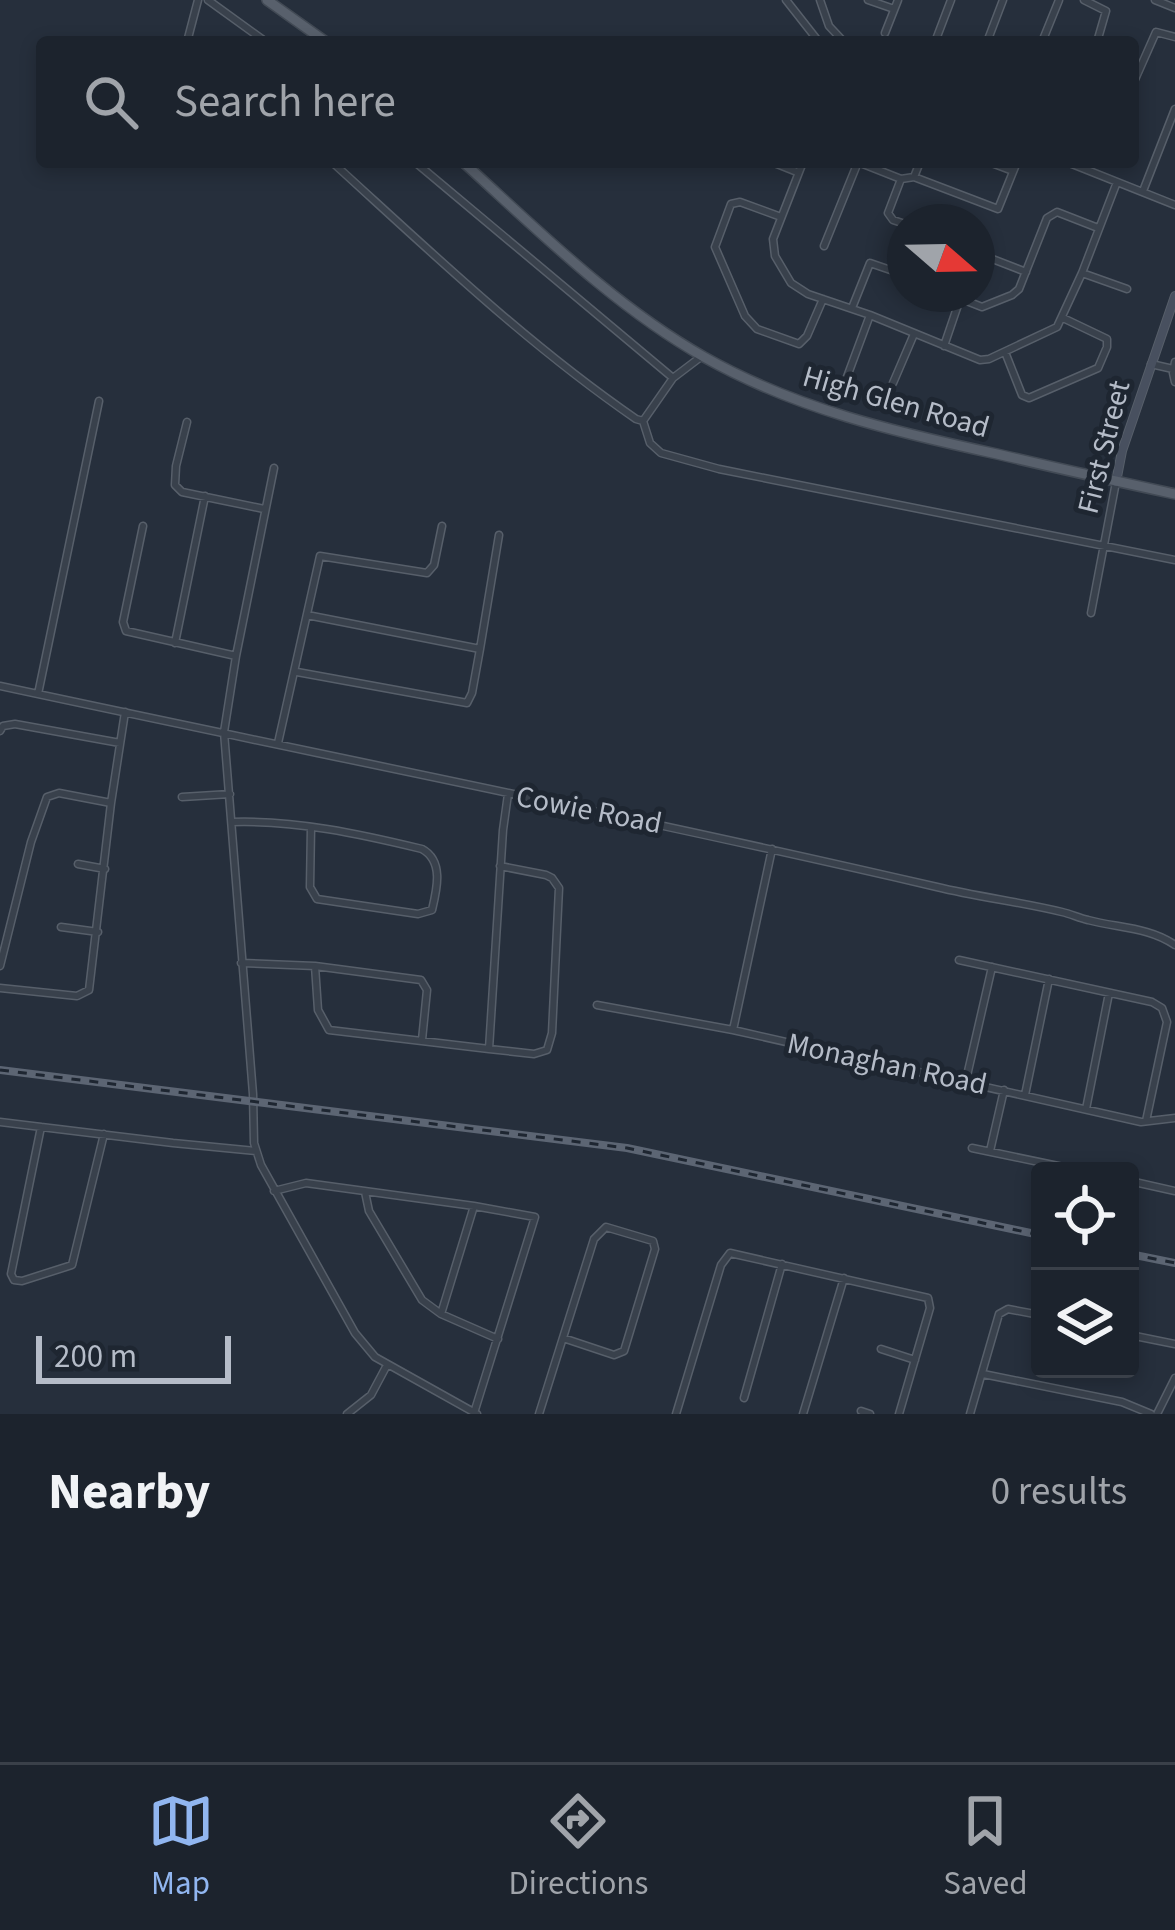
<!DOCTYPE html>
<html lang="en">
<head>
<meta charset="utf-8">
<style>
  body { margin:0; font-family:"Source Sans 3",sans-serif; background:#252b35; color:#f1f3f6 }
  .controls { position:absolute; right:36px; bottom:36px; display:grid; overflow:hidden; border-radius:12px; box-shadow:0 6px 18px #0003 }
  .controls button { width:108px; height:108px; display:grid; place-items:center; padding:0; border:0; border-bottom:3px solid #3a4049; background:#1c232d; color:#f1f3f6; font:60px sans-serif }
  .compass { position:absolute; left:887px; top:204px; width:108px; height:108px; border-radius:50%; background:#1c232d; box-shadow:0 6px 18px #0003; rotate:110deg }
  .scale { position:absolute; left:36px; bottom:30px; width:195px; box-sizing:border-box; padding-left:12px; border:6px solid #b5bcc8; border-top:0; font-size:33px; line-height:42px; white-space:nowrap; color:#b5bcc8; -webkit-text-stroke:9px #1e2631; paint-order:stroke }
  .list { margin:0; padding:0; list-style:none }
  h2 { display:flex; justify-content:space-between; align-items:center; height:156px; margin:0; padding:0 48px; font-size:51px }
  h2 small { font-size:39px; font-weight:400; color:#a0a4aa }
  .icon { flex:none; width:66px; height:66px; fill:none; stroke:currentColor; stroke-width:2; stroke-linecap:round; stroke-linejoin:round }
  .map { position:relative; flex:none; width:1175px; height:1414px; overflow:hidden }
  .search { position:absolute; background:#1c232d; box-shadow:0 6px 18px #0003; left:36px; right:36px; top:36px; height:132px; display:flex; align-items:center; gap:30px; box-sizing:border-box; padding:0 42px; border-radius:12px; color:#a0a4aa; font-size:45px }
  .sheet { height:348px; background:#1c232d }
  nav { display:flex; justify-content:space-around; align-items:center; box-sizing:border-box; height:168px; border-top:3px solid #3a4049; background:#1c232d; font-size:33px; color:#a0a4aa }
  nav a { display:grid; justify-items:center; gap:6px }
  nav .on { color:#91b6f0 }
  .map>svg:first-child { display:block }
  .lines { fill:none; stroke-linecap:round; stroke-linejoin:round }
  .street-casing { stroke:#575f6a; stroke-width:9 }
  .secondary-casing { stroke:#575f6a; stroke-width:10 }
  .primary-casing { stroke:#424a55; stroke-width:12 }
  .street { stroke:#39414c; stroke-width:6 }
  .secondary { stroke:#48505f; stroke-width:8 }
  .primary { stroke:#58606c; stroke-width:9 }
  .rail-casing { stroke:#5c6573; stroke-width:8 }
  .rail { stroke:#1e2631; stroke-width:3; stroke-dasharray:9; stroke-linecap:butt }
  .labels { text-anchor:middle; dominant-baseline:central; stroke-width:10; stroke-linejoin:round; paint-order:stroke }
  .street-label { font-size:30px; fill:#b5bcc8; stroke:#1e2631 }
</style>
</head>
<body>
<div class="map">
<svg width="1175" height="1414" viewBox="0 0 1175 1414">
  <rect width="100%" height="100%" fill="#262f3c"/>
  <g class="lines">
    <g class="street-casing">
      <path id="street" d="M208,0L266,42
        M786,0L819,42
        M820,0L829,26L844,42
        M868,0L894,9
        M1084,0L1106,11L1097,42
        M1155,0L1175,8
        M885,33L898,0
        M187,42L198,0
        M935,42L951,0
        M987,42L1003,0
        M1042,42L1059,0
        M1133,84L1156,32L1175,37
        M332,162C430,251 527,344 636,419L643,421L650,443L661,453L719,469L1175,560
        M415,162L673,378
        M772,162L797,172
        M803,162L773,239L775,256L791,283L808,294L870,315L980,360L989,359L1057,327L1082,273L1117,182
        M989,162L1013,171
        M1067,162L1175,205
        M914,177L920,162
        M901,179L914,177L998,209L1017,162
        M1143,191L1175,109
        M781,217L740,202L731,204L715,247L745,316L757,329L799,344L807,336L823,299
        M824,246L858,162L901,179L888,213L893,220L905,224
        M977,253L1026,272
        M1082,273L1127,289
        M949,294L982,307L1012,295L1019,289L1047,218L1057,212L1098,228
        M852,308L870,263L905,275
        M944,346L960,299
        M1005,352L1022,395L1029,398L1098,368L1107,347V339L1063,318
        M1175,362L1173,373L1175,382
        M1151,364L1173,369
        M893,383L914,334
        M841,393L870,315
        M643,421L673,378L702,356
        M187,422L176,466L175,485L182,492L264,509
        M274,468L236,656L224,732L253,1094L254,1143L261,1165L355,1333L375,1357L477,1414
        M143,526L123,622L126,631L236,656
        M1091,613L1116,482
        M307,615L480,649
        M175,643L205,496
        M297,672L467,703L472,693L480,649L499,535
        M0,686C312,753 626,815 937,887C978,897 1021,902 1062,912C1071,914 1079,918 1088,920C1118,928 1149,927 1175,945
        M38,694L99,401
        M0,731L3,726L15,724L120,743
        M278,743L320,556L427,573L434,565L442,526
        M182,797L230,794
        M232,822C296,820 360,834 422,849C444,861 437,889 432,910L418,914L317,899L310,887L311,827
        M78,864L105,869
        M61,927L98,932
        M959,960L1152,1002L1162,1008L1167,1022L1146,1121
        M241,963L315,966L421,980L427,990L422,1040
        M0,966L31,842L47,797L59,793L111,803
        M315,966L318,1010L329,1030L489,1049L503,830L508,794
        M0,988L77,996L89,990L111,803L125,712
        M597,1005L733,1030L1141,1122L1175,1118
        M733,1030L772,849
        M489,1049L534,1054L547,1050L552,1033L559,888L552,878L546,875L500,866
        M966,1080L992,967
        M1025,1095L1049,979
        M1086,1109L1109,993
        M0,1122L173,1143L256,1151
        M41,1127L11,1274L14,1280L22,1281L72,1265L104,1134
        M972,1148L1082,1171
        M990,1151L1004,1090
        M1130,1181L1175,1191
        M274,1191L306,1183L474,1206L535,1217L474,1413
        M365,1192L369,1211L422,1300L441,1314L498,1339
        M441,1314L474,1206
        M1130,1335L1175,1344
        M881,1349L915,1360
        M983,1374L1122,1402L1151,1414
        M744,1398L782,1264
        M861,1411L870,1414
        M347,1414L371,1395L387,1365
        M539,1414L594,1239L606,1227L653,1241L655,1249L624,1351L614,1355L563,1338
        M676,1414L721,1265L730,1253L928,1298L930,1308L899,1414
        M803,1414L844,1278
        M970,1414L999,1314L1008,1309L1040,1315
        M1157,1414L1175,1378"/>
    </g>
    <g class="secondary-casing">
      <path id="secondary" d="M1116,482L1122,451L1175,296"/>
    </g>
    <g class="primary-casing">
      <path id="primary" d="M267,0L326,42
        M463,162C539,231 614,306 704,357C796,409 895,432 997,454C1056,468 1115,481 1175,494"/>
    </g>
    <use href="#street" class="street"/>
    <use href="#secondary" class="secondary"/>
    <use href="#primary" class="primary"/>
    <g class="rail-casing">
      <path id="rail" d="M0,1070L627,1148L1040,1235
        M1130,1254L1175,1263"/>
    </g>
    <use href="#rail" class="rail"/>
  </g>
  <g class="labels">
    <g class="street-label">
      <text transform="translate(896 402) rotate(16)">High Glen Road</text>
      <text transform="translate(1104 447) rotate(-76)">First Street</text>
      <text transform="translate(589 810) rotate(11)">Cowie Road</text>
      <text transform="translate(887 1064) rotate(12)">Monaghan Road</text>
    </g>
  </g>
</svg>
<div class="controls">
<button><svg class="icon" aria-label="locate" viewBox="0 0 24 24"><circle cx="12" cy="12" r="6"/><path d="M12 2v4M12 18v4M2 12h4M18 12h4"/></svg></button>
<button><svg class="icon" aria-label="layers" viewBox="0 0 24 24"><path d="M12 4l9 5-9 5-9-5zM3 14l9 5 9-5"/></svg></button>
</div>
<svg class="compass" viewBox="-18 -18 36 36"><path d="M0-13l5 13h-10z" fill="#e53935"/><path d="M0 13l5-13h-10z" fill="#a0a4aa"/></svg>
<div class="scale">200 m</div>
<div class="search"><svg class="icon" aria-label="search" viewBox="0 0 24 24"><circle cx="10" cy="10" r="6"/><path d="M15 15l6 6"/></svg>Search here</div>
</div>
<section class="sheet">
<h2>Nearby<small>0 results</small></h2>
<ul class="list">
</ul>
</section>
<nav>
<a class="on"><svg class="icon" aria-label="map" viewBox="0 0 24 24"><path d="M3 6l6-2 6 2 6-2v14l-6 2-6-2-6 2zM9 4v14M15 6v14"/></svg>Map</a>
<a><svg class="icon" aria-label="directions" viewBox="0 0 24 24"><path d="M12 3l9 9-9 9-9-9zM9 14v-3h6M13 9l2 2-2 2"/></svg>Directions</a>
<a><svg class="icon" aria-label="saved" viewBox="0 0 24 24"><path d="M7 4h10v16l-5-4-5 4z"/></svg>Saved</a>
</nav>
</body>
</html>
